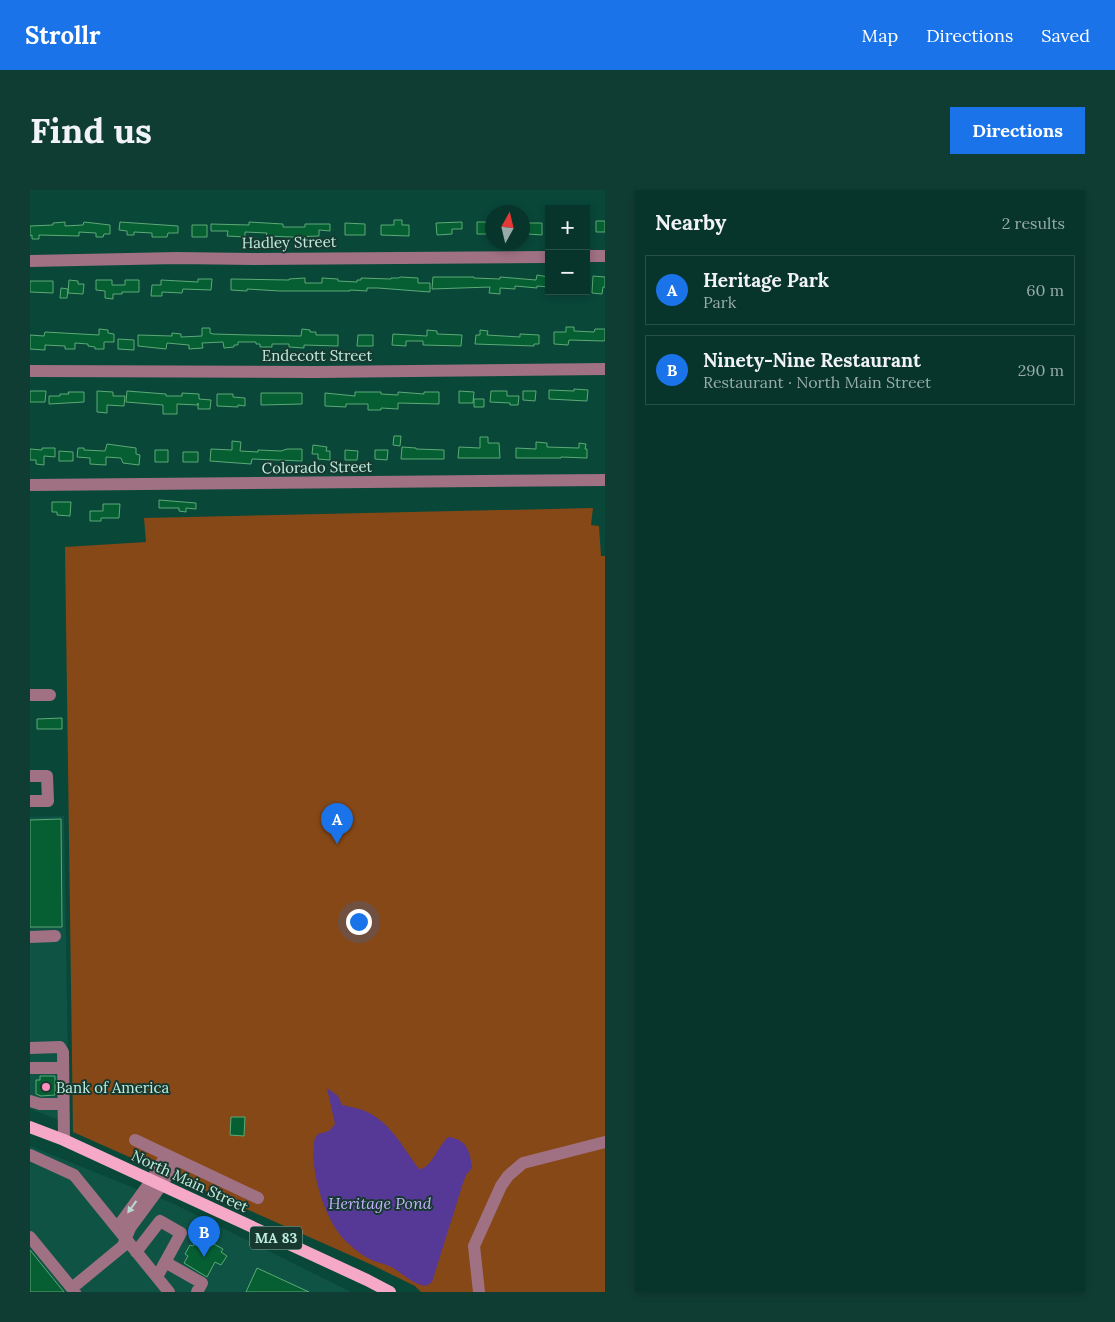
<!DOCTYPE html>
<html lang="en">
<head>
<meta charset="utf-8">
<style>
  body { margin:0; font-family:Lora,serif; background:#103d33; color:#f1f3f6 }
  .controls { position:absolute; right:15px; top:15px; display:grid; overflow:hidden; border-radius:0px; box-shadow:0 2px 8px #0003 }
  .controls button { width:45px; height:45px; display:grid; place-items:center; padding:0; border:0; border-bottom:1px solid #285047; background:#07352b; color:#f1f3f6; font:25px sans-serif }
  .compass { position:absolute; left:455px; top:15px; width:45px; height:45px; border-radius:50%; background:#07352b; box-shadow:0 2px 8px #0003; rotate:8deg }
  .you { position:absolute; left:328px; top:731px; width:18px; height:18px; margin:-12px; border:4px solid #fff; border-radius:50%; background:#1a73e8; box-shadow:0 0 0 8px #1a73e833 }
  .badge { display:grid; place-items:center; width:32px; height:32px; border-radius:50%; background:#1a73e8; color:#fff; font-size:16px; font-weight:700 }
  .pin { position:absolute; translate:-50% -41px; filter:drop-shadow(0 1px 2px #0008) }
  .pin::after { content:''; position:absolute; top:26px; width:18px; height:15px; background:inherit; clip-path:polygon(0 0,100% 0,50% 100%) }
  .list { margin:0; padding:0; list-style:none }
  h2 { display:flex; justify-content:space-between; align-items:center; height:65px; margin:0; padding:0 20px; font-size:21px }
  h2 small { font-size:16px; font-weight:400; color:#98aba9 }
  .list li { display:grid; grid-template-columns:32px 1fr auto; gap:15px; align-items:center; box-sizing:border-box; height:70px; margin:0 10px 10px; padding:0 10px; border:1px solid #285047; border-radius:0px }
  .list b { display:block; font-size:19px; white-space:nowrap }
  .list p { margin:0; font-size:16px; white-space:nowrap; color:#98aba9 }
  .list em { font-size:16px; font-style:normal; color:#98aba9 }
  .map { position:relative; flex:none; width:575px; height:1102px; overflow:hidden; border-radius:0px }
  header { display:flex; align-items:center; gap:30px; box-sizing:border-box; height:70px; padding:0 25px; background:#1a73e8; color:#fff }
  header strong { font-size:24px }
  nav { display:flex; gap:28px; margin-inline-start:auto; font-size:18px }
  .intro { display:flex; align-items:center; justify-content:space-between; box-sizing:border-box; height:120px; padding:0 30px }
  h1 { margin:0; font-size:35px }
  .button { padding:12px 22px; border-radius:0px; background:#1a73e8; color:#fff; font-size:18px; font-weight:700 }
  main { display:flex; gap:30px; padding:0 30px }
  aside { flex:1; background:#07352b; border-radius:0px; box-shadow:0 2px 8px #0003 }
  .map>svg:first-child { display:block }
  .built { fill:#0e5344 }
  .green { fill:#864817 }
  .water { fill:#563896 }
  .building { fill:#065f33; stroke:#5da977 }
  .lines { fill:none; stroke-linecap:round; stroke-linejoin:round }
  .minor { stroke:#a07083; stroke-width:12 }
  .major { stroke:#f6a8c7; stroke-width:12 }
  .oneway { fill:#badad0 }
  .poi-dot { fill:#fd8ebe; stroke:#183930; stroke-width:2 }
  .labels { text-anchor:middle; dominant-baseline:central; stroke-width:4; stroke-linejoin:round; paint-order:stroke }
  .shield { fill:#183930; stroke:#8cb7aa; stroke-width:1 }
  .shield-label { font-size:14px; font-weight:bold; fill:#beedde }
  .street-label { font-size:15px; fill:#beedde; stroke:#183930 }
  .poi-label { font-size:15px; fill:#beedde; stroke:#183930; text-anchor:start }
  .water-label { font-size:16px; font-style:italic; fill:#c2b2fd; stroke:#183930 }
</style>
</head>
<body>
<header>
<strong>Strollr</strong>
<nav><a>Map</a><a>Directions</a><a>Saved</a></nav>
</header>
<div class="intro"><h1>Find us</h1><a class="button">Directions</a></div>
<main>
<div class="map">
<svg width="575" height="1102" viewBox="0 0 575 1102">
  <rect width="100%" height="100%" fill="#094739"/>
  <path class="built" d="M34,626L39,934L0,919V627Z
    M0,956L144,1014L321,1102H0Z"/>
  <path class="green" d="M563,318L561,335L569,336L571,366H575V1102H391L385,1096L340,1074L43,942L35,357L116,352L114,328Z"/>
  <path class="water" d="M297,898L308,906L312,915C320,917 328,918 335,921C361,932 373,958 389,979C400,980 409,955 418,947C437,949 440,961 442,978L436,985L433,993L402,1092L396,1096C381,1094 372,1082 359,1076C355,1074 349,1073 344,1071C335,1067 326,1061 319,1054C295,1035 278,977 285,948L288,944L299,941L305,934Z"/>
  <path class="building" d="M364,30H372V35H379V46L351,45V35H364Z
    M566,31H575V42H566Z
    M35,32V36L53,35L54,32L80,35V44H74L73,47H66V43L49,42V46L9,45V49H2V45L0,46V36L23,35V33Z
    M90,32L148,36V43H138L137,47H122V43L104,42V45H97V41L89,40Z
    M219,32L253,34V37H275V34H300V41L289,40V46L262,47L236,46L237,43L215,42V47L197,46L198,41H181V34L219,35Z
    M432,32V39H422V44L407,45L406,33Z
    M447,32H462V44H447Z
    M315,33L335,34V45H315Z
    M497,33H512V45L497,44Z
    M162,35H177V47H162Z
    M507,85L519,87V97L507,96V98L485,96V99L470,98V104L459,103L460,97L402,99L403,87H444V88L470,89V87L506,90Z
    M563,86L575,87V97H573L572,104L562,103Z
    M370,87L388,88V93H400V102L348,98H337V101L320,100V101H250L217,99V101L201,100V89L259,90V89L275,88V93H292V88L308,89V91L327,92V90H331V88L361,89V88H369Z
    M168,89H182L181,100L153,99L152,103L132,102V106H121L122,95H131V90L168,92Z
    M39,90L48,91V94H54L53,104L38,103Z
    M66,90H82V95H95V90H109V102H92V104H83V109L75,108V101L66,100Z
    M0,91H23V103L0,102Z
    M31,98L38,99L37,108H30Z
    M536,137H544V141L564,142L565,139H575V150L574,151L539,150L538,155L524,154V142H536Z
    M172,138H180V143L183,144L219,145L271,146L272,139L280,140V142H286V145H308V156L274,155V158L259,157V154H242V157H230V154H226V152H208V155H204V157L194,158L193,152L172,153L173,158L159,159V155L137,153L136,159L108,156V145L142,146V143L151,144V147L172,146Z
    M69,139L78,140V143L84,144V152H74V159H65V157L58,156V154L45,153V159H35V156L15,155V160L0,159V145L14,146L15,142L69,145Z
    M397,140L407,141V144L432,145L431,156L393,155V151H376V156L362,155L363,144L397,146Z
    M450,140L458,141L457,145L490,147V144L509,145V154H504V156L445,154L446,145H450Z
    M328,145H343V156H327Z
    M88,149L104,150V160L88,159Z
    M544,199L558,200L557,211L519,209V200L544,201Z
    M0,201H16L15,212H0Z
    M67,201L83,202V206H95L94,216L77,215V223L67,222Z
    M97,201L136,204V206H152V203L169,204V209L181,210L180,219H168V213V215L147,214V224H133V215L96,212Z
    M429,201L444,202L443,213H429Z
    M461,201H477V206H489L488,215H480V213L460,212Z
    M493,201H506L505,211L493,210Z
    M38,202H54V212L19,214V206H30V204H39Z
    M325,202H351V204L368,205V202L394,204V202H409V214L368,213V219L351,218V220H338V214H316V217L295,216V203L325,206Z
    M231,203H272V214L231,215Z
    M187,204H203V207L215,208V216L208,215V217L187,216Z
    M444,209H454V217H444Z
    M364,246H371L370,256L363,255Z
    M450,247H458V253H469L470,268H428L429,257L450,258Z
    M202,251L211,252L210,261L228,262V260L251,261L257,259H272V271L222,269L221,274L180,271L181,259L202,260Z
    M506,252L517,253V257L549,258V253L556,254L555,259H557V268L531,267V268H486V258L506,259Z
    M77,254L106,258V264L110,265L109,275L93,273L91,268L76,267V275L60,274V268L47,267L48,258H54V260L75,261Z
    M283,255L297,257L296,261H300V270L288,269V264H282Z
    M372,257L386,258V259L414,260V269H371Z
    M12,258H25V267L14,266V275L6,274V270H0V259L12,260Z
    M125,260H138V272H125Z
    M315,260L328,261L327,270H315Z
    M345,260H358L357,270L345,269Z
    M29,261L43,262V271H29Z
    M153,262H168V272H153Z
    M129,310L166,313V319L156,318V322L149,321V318H129Z
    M22,312H41L40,326L27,325V322H22Z
    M73,314H90L89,328H71V331H60V321H73Z
    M32,528V539H7V529Z
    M31,629L32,737H0V630Z
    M10,886H25V905L11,906L6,904V890H10Z
    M201,927H215L214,946L200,945Z
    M169,1046L193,1059L191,1062L197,1066L191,1075L185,1072L177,1087L154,1073L158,1066L155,1064L160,1055L163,1056Z
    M0,1060L34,1102H0Z
    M227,1078L279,1102H216Z"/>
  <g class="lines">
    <path class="minor" d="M556,66H575
      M0,71L147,68L224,69L519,67
      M0,181L286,182L575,179
      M0,295L575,290
      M0,505H20
      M0,586H17L18,611H0
      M0,747L25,746
      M0,858L30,857L33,862L34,950
      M0,878H33
      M0,911L10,914H33
      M105,950L228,1008
      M0,965L44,985L139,1102
      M87,1038L121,991L136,965
      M0,1047L45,1102
      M106,1062L130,1031L151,1043L127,1087
      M135,1072L172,1093L167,1102
      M42,1098L93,1056L100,1038L131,996L146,970
      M449,1102L444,1056L471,996L478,986L493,973L575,952"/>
    <path class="major" d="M0,937L34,950L337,1090L360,1102"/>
  </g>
  <defs><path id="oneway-solid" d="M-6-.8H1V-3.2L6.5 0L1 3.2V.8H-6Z" transform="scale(1.25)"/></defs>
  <use class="oneway" href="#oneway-solid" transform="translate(102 1017) rotate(126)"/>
  <circle class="poi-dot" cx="16" cy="897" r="5"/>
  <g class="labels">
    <rect class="shield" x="220" y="1036.5" width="52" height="23" rx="4"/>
    <g class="shield-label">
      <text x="246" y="1048">MA 83</text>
    </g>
    <g class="street-label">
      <text transform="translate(259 52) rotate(-1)">Hadley Street</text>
      <text x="287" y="165">Endecott Street</text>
      <text transform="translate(287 277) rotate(-1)">Colorado Street</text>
      <text transform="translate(160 991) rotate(25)">North Main Street</text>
    </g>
    <g class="poi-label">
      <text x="26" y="897">Bank of America</text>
    </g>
    <g class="water-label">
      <text x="350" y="1013">Heritage Pond</text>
    </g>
  </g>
</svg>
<div class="controls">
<button>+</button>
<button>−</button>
</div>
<svg class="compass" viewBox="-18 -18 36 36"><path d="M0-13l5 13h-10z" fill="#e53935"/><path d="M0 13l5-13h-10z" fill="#98aba9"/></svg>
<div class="you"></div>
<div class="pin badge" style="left:307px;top:654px">A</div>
<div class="pin badge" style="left:174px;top:1067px">B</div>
</div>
<aside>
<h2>Nearby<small>2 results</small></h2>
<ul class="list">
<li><span class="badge">A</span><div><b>Heritage Park</b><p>Park</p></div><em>60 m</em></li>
<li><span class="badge">B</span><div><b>Ninety-Nine Restaurant</b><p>Restaurant · North Main Street</p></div><em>290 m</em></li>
</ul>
</aside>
</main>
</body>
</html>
